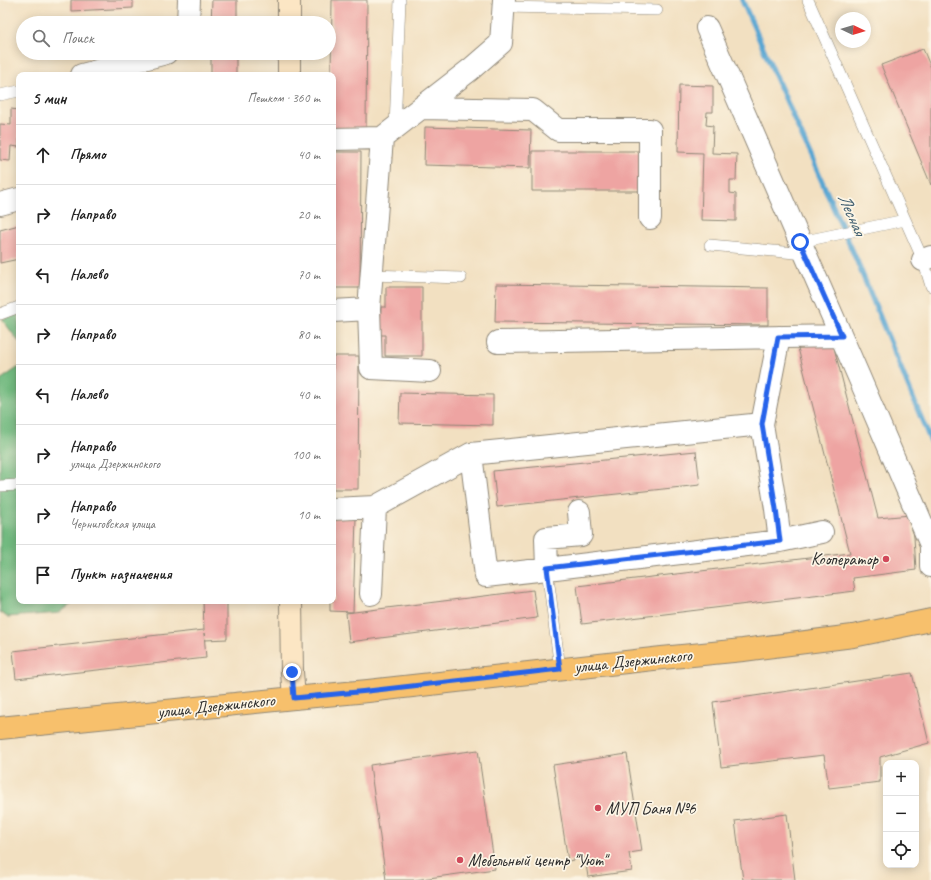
<!DOCTYPE html>
<html lang="ru">
<head>
<meta charset="utf-8">
<style>
  body { margin:0; font-family:Caveat,sans-serif; background:#f2f2f2; color:#222 }
  .controls { position:absolute; right:12px; bottom:12px; display:grid; overflow:hidden; border-radius:8px; box-shadow:0 2px 10px #0003 }
  .controls button { width:36px; height:36px; display:grid; place-items:center; padding:0; border:0; border-bottom:1px solid #e0e0e0; background:#fff; color:#222; font:20px sans-serif }
  .compass { position:absolute; left:835px; top:12px; width:36px; height:36px; border-radius:50%; background:#fff; box-shadow:0 2px 10px #0003; rotate:94deg }
  .stop { position:absolute; width:12px; height:12px; margin:-9px; border:3px solid #2563eb; border-radius:50%; background:#fff }
  .stop.end { background:#2563eb; border-color:#fff; box-shadow:0 1px 4px #0008 }
  .list { margin:0; padding:0; list-style:none }
  h2 { display:flex; justify-content:space-between; align-items:center; height:52px; margin:0; padding:0 16px; font-size:17px }
  h2 small { font-size:13px; font-weight:400; color:#767676 }
  .list li { display:grid; grid-template-columns:26px 1fr auto; gap:12px; align-items:center; box-sizing:border-box; height:60px; padding:0 16px; border-top:1px solid #e0e0e0 }
  .list b { display:block; font-size:15px; white-space:nowrap }
  .list p { margin:0; font-size:13px; white-space:nowrap; color:#767676 }
  .list em { font-size:13px; font-style:normal; color:#767676 }
  .icon { flex:none; width:22px; height:22px; fill:none; stroke:currentColor; stroke-width:2; stroke-linecap:round; stroke-linejoin:round }
  .map { position:relative; flex:none; width:931px; height:880px; overflow:hidden }
  .search { position:absolute; background:#fff; box-shadow:0 2px 10px #0003; left:16px; top:16px; width:320px; height:44px; display:flex; align-items:center; gap:10px; box-sizing:border-box; padding:0 14px; border-radius:22px; color:#767676; font-size:15px }
  .panel { position:absolute; background:#fff; box-shadow:0 2px 10px #0003; left:16px; top:72px; width:320px; height:532px; border-radius:8px }
  .map>svg:first-child { display:block }
  .forest { fill:#72ba80; stroke:#4e7256 }
  .lines { fill:none; stroke-linecap:round; stroke-linejoin:round }
  .stream { stroke:#58a6d2; stroke-width:5.5 }
  .building { fill:#eea4a2 }
  .lane-casing { stroke:#8e8676; stroke-width:12 }
  .street-casing { stroke:#8e8676; stroke-width:24 }
  .secondary-casing { stroke:#8e8676; stroke-width:24 }
  .primary-casing { stroke:#8e8676; stroke-width:24 }
  .lane { stroke:#fff; stroke-width:11 }
  .street { stroke:#fff; stroke-width:22 }
  .secondary { stroke:#fce6c4; stroke-width:22 }
  .primary { stroke:#f7c06c; stroke-width:22 }
  .route { stroke:#2563eb; stroke-width:5 }
  .poi-dot { fill:#d1495b; stroke:#fcf5e5; stroke-width:1.5 }
  .labels { text-anchor:middle; dominant-baseline:central; stroke-width:3.5; stroke-linejoin:round; paint-order:stroke }
  .poi-label { font-size:17px; fill:#2b2b2b; stroke:#fcf5e5; text-anchor:start }
  .street-label { font-size:17px; fill:#2b2b2b; stroke:#fcf5e5 }
  .water-label { font-size:18px; font-style:italic; fill:#3d5c6e; stroke:#fcf5e5 }
</style>
</head>
<body>
<div class="map">
<svg width="931" height="880" viewBox="0 0 931 880">
  <rect width="100%" height="100%" fill="#fcf5e5"/>
  <filter id="ink" filterUnits="userSpaceOnUse"><feTurbulence type="fractalNoise" baseFrequency=".025" numOctaves="2"/><feDisplacementMap in="SourceGraphic" scale="8" xChannelSelector="R" yChannelSelector="G"/><feConvolveMatrix kernelMatrix="1 2 1 2 8 2 1 2 1" color-interpolation-filters="sRGB"/></filter>
  <filter id="wash" filterUnits="userSpaceOnUse"><feTurbulence type="fractalNoise" baseFrequency=".012" numOctaves="4" result="noise"/><feDisplacementMap in="SourceGraphic" scale="16" xChannelSelector="R" yChannelSelector="G"/><feGaussianBlur stdDeviation="0.9" result="paint"/><feColorMatrix in="noise" values="0 0 0 0 0 0 0 0 0 0 0 0 0 0 0 0 0 1.4 0 .05"/><feComposite in="paint" operator="in"/></filter>
  <g filter="url(#wash)">
    <rect width="100%" height="100%" fill="#f2e0c1"/>
    <path class="forest" d="M19,314V342L2,319Z
      M19,367V601H76L59,613L7,617L0,612V380Z"/>
    <g class="lines">
      <path class="stream" d="M742,0L857,261L931,442"/>
    </g>
    <g id="blocks">
      <path class="building" d="M71,0H133V8L71,11Z
        M212,0H237V23H211Z
        M332,0H367L366,128H333V75H331Z
        M923,49L931,68V185L881,65Z
        M211,53H236V75H211Z
        M679,85L713,86V112H707L706,125L713,126L712,153L737,154L736,180H730V193L736,194V221L701,220L703,153L678,152Z
        M11,109L19,110V147L11,146L10,161L0,160V124L11,125Z
        M425,127L531,130L530,168L424,165Z
        M532,151H640V191H532Z
        M333,152H361L360,288H333Z
        M19,225V259L0,263V230Z
        M496,284L768,288V325L495,322Z
        M386,287H422V356H385V335H380L381,307H386Z
        M832,340L878,518L910,515L914,537L916,570L853,578L855,591L582,624L577,586L850,553L798,348Z
        M333,356H359L358,489H333Z
        M400,393L493,395V425L399,423Z
        M696,451L700,485L497,507L493,471Z
        M333,518H356L353,612L330,611V601H333Z
        M533,590L537,618L349,642L346,613Z
        M203,601H227V639L205,640L204,633L206,658L16,679L13,651L204,630Z
        M912,673L929,743L880,757V782L829,788L824,755L721,767L713,702Z
        M478,750L495,869L414,880H386L370,765Z
        M627,754L642,851L629,853L632,871L588,877L585,858L568,861L553,765Z
        M787,814L795,880H743L735,821Z"/>
    </g>
  </g>
  <g filter="url(#ink)">
    <use href="#blocks" fill-opacity="0" stroke="#8e8676" stroke-width="1"/>
    <g class="lines">
      <g class="lane-casing">
        <path id="lane" d="M808,0L923,260L931,286
          M503,7L657,10
          M0,95L19,91
          M395,128L400,0
          M800,242L905,220
          M710,245L806,254
          M371,275L461,278
          M0,314L19,307
          M0,486L19,485
          M547,569L560,669"/>
      </g>
      <g class="street-casing">
        <path id="street" d="M188,23L189,0
          M707,28L859,377L931,545V566
          M82,75L166,53
          M421,108L533,110L558,130H650V218
          M333,139L382,138L471,69L501,43L504,0
          M0,204L19,199
          M923,260L931,257
          M369,309L371,368L430,371
          M333,311L369,309L382,138
          M498,342L841,336
          M375,507L471,454
          M333,509L375,507L371,594
          M579,512L581,535L546,538L547,569L780,541L776,509L762,424L779,337
          M780,541L822,532
          M547,569L486,576L471,454L762,424"/>
      </g>
      <g class="secondary-casing">
        <path id="secondary" d="M289,0V23
          M289,53V75
          M291,601L292,672L294,698"/>
      </g>
      <g class="primary-casing">
        <path id="primary" d="M0,728L294,698L368,691L662,658L743,650L853,636L931,620"/>
      </g>
      <use href="#lane" class="lane"/>
      <use href="#street" class="street"/>
      <use href="#secondary" class="secondary"/>
      <use href="#primary" class="primary"/>
    </g>
  </g>
  <g class="lines" filter="url(#ink)">
    <path class="route" d="M292,672L294,698L368,691L560,669L547,568L780,541L776,509L762,424L778,337L842,336L800,242"/>
  </g>
  <g class="poi-dot">
    <circle cx="886" cy="559" r="4"/>
    <circle cx="598" cy="808" r="4"/>
    <circle cx="460" cy="860" r="4"/>
  </g>
  <g class="labels">
    <g class="poi-label">
      <text x="878" y="559" text-anchor="end">Кооператор</text>
      <text x="606" y="808">МУП Баня №6</text>
      <text x="468" y="860">Мебельный центр "Уют"</text>
    </g>
    <g class="street-label">
      <text transform="translate(633 661) rotate(-6)">улица Дзержинского</text>
      <text transform="translate(216 706) rotate(-6)">улица Дзержинского</text>
    </g>
    <g class="water-label">
      <text transform="translate(852 214) rotate(66)">Лесная</text>
    </g>
  </g>
</svg>
<div class="controls">
<button>+</button>
<button>−</button>
<button><svg class="icon" aria-label="locate" viewBox="0 0 24 24"><circle cx="12" cy="12" r="6"/><path d="M12 2v4M12 18v4M2 12h4M18 12h4"/></svg></button>
</div>
<svg class="compass" viewBox="-18 -18 36 36"><path d="M0-13l5 13h-10z" fill="#e53935"/><path d="M0 13l5-13h-10z" fill="#767676"/></svg>
<div class="stop" style="left:800px;top:242px"></div>
<div class="stop end" style="left:292px;top:672px"></div>
<div class="search"><svg class="icon" aria-label="search" viewBox="0 0 24 24"><circle cx="10" cy="10" r="6"/><path d="M15 15l6 6"/></svg>Поиск</div>
<section class="panel">
<h2>5 мин<small>Пешком · 360 m</small></h2>
<ul class="list">
<li><svg class="icon" aria-label="ahead" viewBox="0 0 24 24"><path d="M12 20V5M6 11l6-6 6 6"/></svg><div><b>Прямо</b></div><em>40 m</em></li>
<li><svg class="icon" aria-label="right" viewBox="0 0 24 24"><path d="M7 20v-9h11M14 6l5 5-5 5"/></svg><div><b>Направо</b></div><em>20 m</em></li>
<li><svg class="icon" aria-label="left" viewBox="0 0 24 24"><path d="M17 20v-9H6M10 6l-5 5 5 5"/></svg><div><b>Налево</b></div><em>70 m</em></li>
<li><svg class="icon" aria-label="right" viewBox="0 0 24 24"><path d="M7 20v-9h11M14 6l5 5-5 5"/></svg><div><b>Направо</b></div><em>80 m</em></li>
<li><svg class="icon" aria-label="left" viewBox="0 0 24 24"><path d="M17 20v-9H6M10 6l-5 5 5 5"/></svg><div><b>Налево</b></div><em>40 m</em></li>
<li><svg class="icon" aria-label="right" viewBox="0 0 24 24"><path d="M7 20v-9h11M14 6l5 5-5 5"/></svg><div><b>Направо</b><p>улица Дзержинского</p></div><em>100 m</em></li>
<li><svg class="icon" aria-label="right" viewBox="0 0 24 24"><path d="M7 20v-9h11M14 6l5 5-5 5"/></svg><div><b>Направо</b><p>Черниговская улица</p></div><em>10 m</em></li>
<li><svg class="icon" aria-label="arrive" viewBox="0 0 24 24"><path d="M6 21V4h12l-3 4 3 4H6"/></svg><div><b>Пункт назначения</b></div></li>
</ul>
</section>
</div>
</body>
</html>
